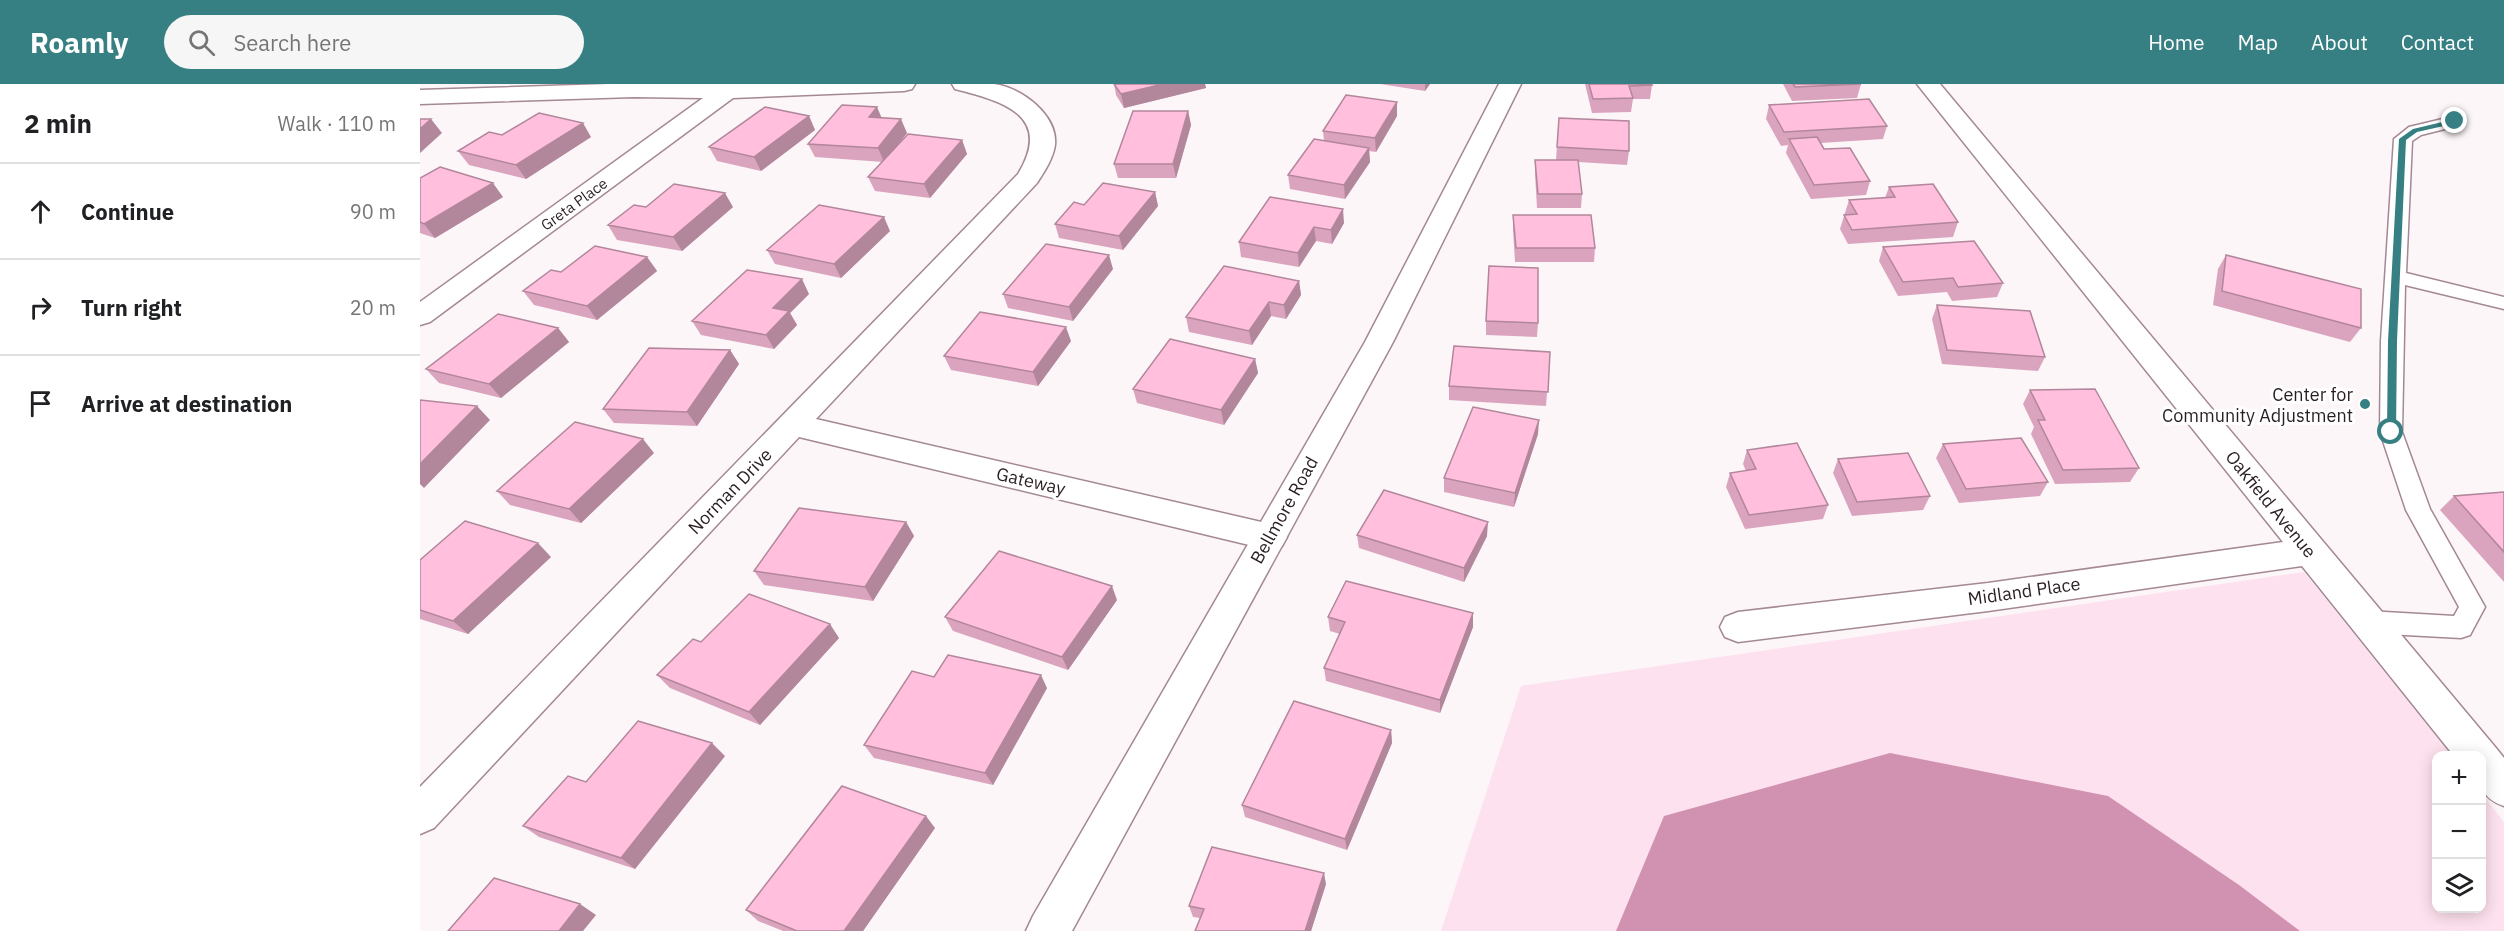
<!DOCTYPE html>
<html lang="en">
<head>
<meta charset="utf-8">
<style>
  body { margin:0; font-family:"IBM Plex Sans",sans-serif; background:#f6f6f6; color:#202124 }
  .controls { position:absolute; right:18px; bottom:18px; display:grid; overflow:hidden; border-radius:12px; box-shadow:0 3px 15px #0003 }
  .controls button { width:54px; height:54px; display:grid; place-items:center; padding:0; border:0; border-bottom:2px solid #e0e0e0; background:#fff; color:#202124; font:30px sans-serif }
  .stop { position:absolute; width:18px; height:18px; margin:-14px; border:4px solid #367f82; border-radius:50%; background:#fff }
  .stop.end { background:#367f82; border-color:#fff; box-shadow:0 2px 6px #0008 }
  .list { margin:0; padding:0; list-style:none }
  h2 { display:flex; justify-content:space-between; align-items:center; height:78px; margin:0; padding:0 24px; font-size:26px }
  h2 small { font-size:20px; font-weight:400; color:#757577 }
  .list li { display:grid; grid-template-columns:39px 1fr auto; gap:18px; align-items:center; box-sizing:border-box; height:96px; padding:0 24px; border-top:2px solid #e0e0e0 }
  .list b { display:block; font-size:22px; white-space:nowrap }
  .list em { font-size:20px; font-style:normal; color:#757577 }
  .icon { flex:none; width:33px; height:33px; fill:none; stroke:currentColor; stroke-width:2; stroke-linecap:round; stroke-linejoin:round }
  .map { position:relative; flex:none; width:2084px; height:847px; overflow:hidden }
  header { display:flex; align-items:center; gap:36px; box-sizing:border-box; height:84px; padding:0 30px; background:#367f82; color:#fff }
  header strong { font-size:28px }
  nav { display:flex; gap:33px; margin-inline-start:auto; font-size:21px }
  .search { width:420px; height:54px; background:#f6f6f6; display:flex; align-items:center; gap:15px; box-sizing:border-box; padding:0 21px; border-radius:33px; color:#757577; font-size:22px }
  main { display:flex }
  aside { flex:1; background:#fff }
  .map>svg:first-child { display:block }
  .green { fill:#fee1ee }
  .water { fill:#d092b0 }
  .lines { fill:none; stroke-linecap:round; stroke-linejoin:round }
  .service-casing { stroke:#a48895; stroke-width:3 }
  .minor-casing { stroke:#a48895; stroke-width:3 }
  .secondary-casing { stroke:#a48895; stroke-width:3 }
  .service { fill:#fff; fill-rule:evenodd }
  .minor { fill:#fff; fill-rule:evenodd }
  .secondary { fill:#fff; fill-rule:evenodd }
  .wall { fill:#dba4be }
  .shaded-wall { fill:#b2869b }
  .building { fill:#ffbfdd; stroke:#b2869b; stroke-width:1.5 }
  .route { fill:#367f82 }
  .poi-dot { fill:#367f82; stroke:#fff; stroke-width:2 }
  .labels { text-anchor:middle; dominant-baseline:central; stroke-width:6; stroke-linejoin:round; paint-order:stroke }
  .far-street-label { font-size:15px; fill:#291e23; stroke:#fff }
  .poi-label { font-size:18px; fill:#291e23; stroke:#fff; text-anchor:end }
  .street-label { font-size:18px; fill:#291e23; stroke:#fff }
</style>
</head>
<body>
<header>
<strong>Roamly</strong>
<div class="search"><svg class="icon" aria-label="search" viewBox="0 0 24 24"><circle cx="10" cy="10" r="6"/><path d="M15 15l6 6"/></svg>Search here</div>
<nav><a>Home</a><a>Map</a><a>About</a><a>Contact</a></nav>
</header>
<main>
<aside>
<h2>2 min<small>Walk · 110 m</small></h2>
<ul class="list">
<li><svg class="icon" aria-label="ahead" viewBox="0 0 24 24"><path d="M12 20V5M6 11l6-6 6 6"/></svg><div><b>Continue</b></div><em>90 m</em></li>
<li><svg class="icon" aria-label="right" viewBox="0 0 24 24"><path d="M7 20v-9h11M14 6l5 5-5 5"/></svg><div><b>Turn right</b></div><em>20 m</em></li>
<li><svg class="icon" aria-label="arrive" viewBox="0 0 24 24"><path d="M6 21V4h12l-3 4 3 4H6"/></svg><div><b>Arrive at destination</b></div></li>
</ul>
</aside>
<div class="map">
<svg width="2084" height="847" viewBox="0 0 2084 847">
  <rect width="100%" height="100%" fill="#fcf6f8"/>
  <path class="green" d="M1884,488L2031,671L2016,672V824H2062V710L2084,738V847H1021L1101,602Z"/>
  <path class="water" d="M1470,669L1688,712L1819,801L1880,847H1196L1244,732Z"/>
  <g class="lines">
    <g class="service-casing">
      <path id="service" d="M2035,32L2041,33L2044,37L2041,41L2001,51L1992,57L1986,189L2084,213V225L1985,201L1982,348L2010,425L2065,523L2050,551L2041,554L1948,549L1939,546L1935,538L1939,530L1948,527L2034,532L2039,523L1986,426L1960,348L1961,257L1974,55L1989,43Z"/>
    </g>
    <g class="minor-casing">
      <path id="minor" d="M189,0H495L492,5L484,7L313,14L10,238L0,241V218L283,14L214,13L0,20V6Z
        M532,0C546,0 560,0 574,0C601,3 638,31 635,61C633,75 624,88 617,99L396,335L850,440L862,444L867,453L862,462L850,466L379,353L14,744L0,750V703L598,90C634,31 582,17 535,5Z
        M1497,0H1520L2076,664L2084,674V722C2056,712 2062,698 2062,672H2034L1882,482L1568,527L1318,558L1305,553L1300,543L1305,533L1318,528L1568,499L1863,458Z"/>
    </g>
    <g class="secondary-casing">
      <path id="secondary" d="M1079,0H1101L973,258L652,847H606L613,832L945,258Z"/>
    </g>
    <use href="#service" class="service"/>
    <use href="#minor" class="minor"/>
    <use href="#secondary" class="secondary"/>
  </g>
  <path class="wall" d="M694,0H785L786,4L704,24L696,11Z
    M960,0H1010L1005,7Z
    M1165,0H1231L1232,1L1230,15H1213L1211,28L1172,29Z
    M1363,0H1441L1437,14L1372,17Z
    M1349,21L1467,42L1463,55L1401,59L1404,65L1450,97L1446,111L1391,115L1366,69L1368,61L1361,62L1346,35Z
    M768,27L771,41L756,94H698L694,80Z
    M389,32L395,46L341,87L297,77L289,63Z
    M977,32L956,68L949,67L950,78L925,115L870,105L868,91L904,57L903,47Z
    M461,34L487,49L470,70L542,56L547,70L510,114L455,107L448,93L463,78L395,73L388,60Z
    M1139,34L1209,67L1207,81L1158,78L1162,110L1161,124H1117L1115,90V76H1136Z
    M82,51L171,53L106,95L49,81L38,67Z
    M0,94L83,113L15,154L0,149Z
    M1469,103L1538,138L1533,153L1428,160L1420,145L1429,116L1465,114Z
    M735,108L738,122L703,166L639,154L635,140L664,121Z
    M850,113L924,139L912,160L896,157L879,183L821,173L819,158Z
    M226,123H313L262,167L197,156L188,141Z
    M1093,131L1175,164L1174,178H1095L1093,146Z
    M470,147L421,194L355,180L347,166Z
    M1463,163L1583,199L1577,213L1532,217L1527,208L1478,212L1459,177Z
    M1806,171L1941,244L1930,258L1793,221L1798,185Z
    M227,173L237,187L177,236L114,221L103,207L141,188Z
    M693,185L653,237L588,224L583,210Z
    M879,197L881,211L866,235L851,232L832,261L769,248L766,233Z
    M389,210L370,229L377,241L354,265L281,251L272,237Z
    M1517,221L1625,273L1618,287L1522,280L1512,235Z
    M1066,237L1118,239L1117,253L1066,251Z
    M138,244L149,258L81,314L19,299L6,285Z
    M651,257L618,302L531,286L524,272Z
    M310,266L319,280L277,342L194,339L183,325Z
    M1130,268L1126,322L1029,316V302Z
    M835,275L838,289L804,341L717,319L713,305Z
    M1610,306L1719,384L1710,398L1635,400L1611,350L1614,343L1603,320Z
    M1118,350L1094,423L1024,408V394Z
    M1523,360L1628,398L1620,412L1539,419L1516,374Z
    M1327,366L1408,421L1403,435L1325,445L1306,403L1310,389L1326,387L1323,380Z
    M234,369L161,439L90,421L77,407Z
    M1418,375L1510,412L1503,426L1432,432L1413,389Z
    M2084,408V498L2020,426L2034,412Z
    M486,438L494,452L453,517L344,501L334,487Z
    M937,451L1067,452L1044,498L939,464Z
    M131,473L48,550L0,535V476Z
    M697,516L648,586L533,547L525,533Z
    M908,533L1053,543L1020,629L906,597L904,584L920,550L910,547Z
    M419,554L340,641L250,604L237,591L281,558Z
    M514,593L627,604L573,701L454,674L444,661Z
    M971,646L972,659L927,766L825,733L822,721Z
    M305,672L215,785L119,753L103,742L166,698Z
    M515,744L443,847H363L338,837L326,826Z
    M906,800L891,847H775L780,834L773,833L769,822Z"/>
  <path class="shaded-wall" d="M743,0H785L786,4L704,24L701,10Z
    M1005,0H1010L1005,7Z
    M977,18V32L956,68L955,54Z
    M457,23L463,37L449,33Z
    M768,27L771,41L756,94L753,80Z
    M389,32L395,46L341,87L334,73Z
    M11,35L22,49L0,69V45Z
    M481,35L487,49L464,78L458,64Z
    M163,39L171,53L106,95L96,81Z
    M542,56L547,70L510,114L504,100Z
    M949,64L950,78L925,115L924,101Z
    M73,99L83,113L15,154L4,140Z
    M735,108L738,122L703,166L699,152Z
    M305,109L313,123L262,167L253,153Z
    M923,125L924,139L912,160L911,146Z
    M464,133L470,147L421,194L414,180Z
    M894,143L896,157L879,183L878,169Z
    M689,171L693,185L653,237L649,223Z
    M227,173L237,187L177,236L167,222Z
    M382,195L389,210L370,229L377,241L354,265L346,251L353,224Z
    M879,197L881,211L866,235L864,221Z
    M849,218L851,232L832,261L829,247Z
    M646,243L651,257L618,302L613,288Z
    M138,244L149,258L81,314L69,300Z
    M310,266L319,280L277,342L267,328Z
    M835,275L838,289L804,341L801,326Z
    M57,322L70,336L4,404L0,400V380Z
    M1119,336L1118,350L1094,423L1095,409Z
    M223,355L234,369L161,439L149,425Z
    M486,438L494,452L453,517L445,503Z
    M1068,438L1067,452L1044,498V484Z
    M118,459L131,473L48,550L33,537Z
    M692,502L697,516L648,586L642,573Z
    M1053,529V543L1020,629V616Z
    M410,540L419,554L340,641L329,628Z
    M621,591L627,604L573,701L565,689Z
    M971,646L972,659L927,766L925,755Z
    M292,659L305,672L215,785L201,774Z
    M506,732L515,744L443,847H424Z
    M904,789L906,800L891,847H885Z
    M160,820L176,831L163,847H139Z"/>
  <path class="building" d="M694,0H743L701,10Z
    M1169,0H1231L1232,1L1209,2L1213,14L1173,15Z
    M1373,0H1441L1375,3Z
    M926,11L977,18L955,54L903,47Z
    M1449,15L1467,42L1364,48L1349,21Z
    M422,21L457,23L449,33L481,35L458,64L388,60Z
    M345,23L389,32L334,73L289,63Z
    M713,27H768L753,80H694Z
    M119,29L163,39L96,81L38,67L69,48L82,51Z
    M1139,34L1209,37V67L1137,63Z
    M0,35H11L0,45Z
    M488,50L542,56L504,100L448,93Z
    M1397,53L1404,65L1430,64L1450,97L1394,101L1369,55Z
    M894,55L949,64L924,101L868,91Z
    M1115,76H1158L1162,110H1118Z
    M20,83L73,99L4,140L0,138V94Z
    M683,99L735,108L699,152L635,140L654,118L664,121Z
    M254,100L305,109L253,153L188,141L214,121L226,123Z
    M1513,100L1538,138L1432,146L1424,131L1437,130L1429,116L1475,113L1469,103Z
    M850,113L923,125L911,146L894,143L878,169L819,158Z
    M399,121L464,133L414,180L347,166Z
    M1093,131H1171L1175,164H1096Z
    M1554,157L1583,199L1538,203L1533,194L1483,198L1463,163Z
    M626,160L689,171L649,223L583,210Z
    M175,162L227,173L167,222L103,207L131,186L141,188Z
    M1806,171L1941,205V244L1802,207Z
    M804,182L879,197L864,221L849,218L829,247L766,233Z
    M1069,182L1118,184V239L1066,237Z
    M327,186L382,195L353,224L369,227L346,251L272,237Z
    M1517,221L1610,227L1625,273L1527,266Z
    M560,228L646,243L613,288L524,272Z
    M78,230L138,244L69,300L6,285Z
    M750,255L835,275L801,326L713,305Z
    M1034,262L1130,268L1128,308L1029,302Z
    M229,264L310,266L267,328L183,325Z
    M1675,305L1719,384L1643,386L1618,336H1625L1610,306Z
    M0,316L57,322L0,380Z
    M1053,323L1119,336L1095,409L1024,394Z
    M155,338L223,355L149,425L77,407Z
    M1601,354L1628,398L1546,405L1523,360Z
    M1377,359L1408,421L1329,431L1310,389L1336,385L1327,366Z
    M1488,369L1510,412L1437,418L1418,375Z
    M964,406L1068,438L1044,484L937,451Z
    M2084,408V468L2034,412Z
    M379,424L486,438L445,503L334,487Z
    M45,437L118,459L33,537L0,526V476Z
    M579,467L692,502L642,573L525,533Z
    M926,497L1053,529L1020,616L904,584L925,538L908,533Z
    M329,510L410,540L329,628L237,591L273,555L281,558Z
    M528,571L621,591L565,689L444,661L492,587L514,593Z
    M874,617L971,646L925,755L822,721Z
    M218,637L292,659L201,774L103,742L148,692L166,698Z
    M422,702L506,732L424,847H377L326,826Z
    M792,763L904,789L885,847H775L784,825L769,822Z
    M74,794L160,820L139,847H28Z"/>
  <path class="route" d="M2035,35L2037,39L1997,48L1986,56L1977,257L1976,348L1971,351L1967,348L1968,257L1979,55L1993,45Z"/>
  <circle class="poi-dot" cx="1945" cy="320" r="6"/>
  <g class="labels">
    <g class="far-street-label">
      <text transform="translate(154 120) rotate(-36)">Greta Place</text>
    </g>
    <g class="poi-label">
      <text x="1933" y="310">Center for<tspan x="1933" dy="21">Community Adjustment</tspan></text>
    </g>
    <g class="street-label">
      <text transform="translate(611 397) rotate(13)">Gateway</text>
      <text transform="translate(310 407) rotate(-46)">Norman Drive</text>
      <text transform="translate(1851 420) rotate(51)">Oakfield Avenue</text>
      <text transform="translate(864 426) rotate(-61)">Bellmore Road</text>
      <text transform="translate(1604 507) rotate(-8)">Midland Place</text>
    </g>
  </g>
</svg>
<div class="controls">
<button>+</button>
<button>−</button>
<button><svg class="icon" aria-label="layers" viewBox="0 0 24 24"><path d="M12 4l9 5-9 5-9-5zM3 14l9 5 9-5"/></svg></button>
</div>
<div class="stop" style="left:1971px;top:348px"></div>
<div class="stop end" style="left:2035px;top:37px"></div>
</div>
</main>
</body>
</html>
